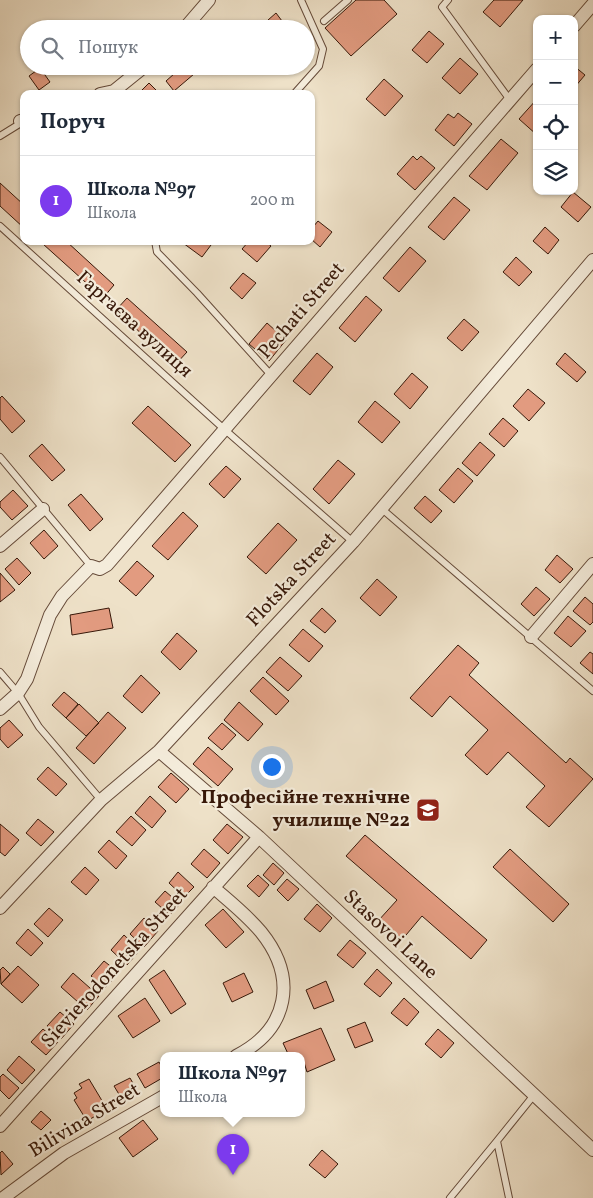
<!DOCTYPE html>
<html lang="uk">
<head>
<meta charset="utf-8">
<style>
  body { margin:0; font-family:Vollkorn,serif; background:#f2f2f3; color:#1f2937 }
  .controls { position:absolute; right:15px; top:15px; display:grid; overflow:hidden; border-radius:10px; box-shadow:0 1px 4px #0004 }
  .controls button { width:45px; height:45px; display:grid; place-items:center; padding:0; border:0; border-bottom:1px solid #e0e1e3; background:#fff; color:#1f2937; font:25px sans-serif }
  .you { position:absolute; left:271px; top:766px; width:18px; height:18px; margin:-12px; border:4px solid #fff; border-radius:50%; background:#1a73e8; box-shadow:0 0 0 8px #1a73e833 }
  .badge { display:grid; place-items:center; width:32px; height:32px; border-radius:50%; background:#7c3aed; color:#fff; font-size:16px; font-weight:700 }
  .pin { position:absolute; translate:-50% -41px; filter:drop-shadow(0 1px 2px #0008) }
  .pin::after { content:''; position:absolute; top:26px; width:18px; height:15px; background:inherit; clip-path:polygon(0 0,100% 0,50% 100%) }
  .popup { position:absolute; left:160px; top:1052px; width:145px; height:65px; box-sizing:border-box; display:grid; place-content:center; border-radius:10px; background:#fff; filter:drop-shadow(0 1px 4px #0005); font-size:16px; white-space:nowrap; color:#747a83 }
  .popup b { font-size:19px; color:#1f2937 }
  .popup::after { content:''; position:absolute; left:50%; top:100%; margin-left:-10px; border:10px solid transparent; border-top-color:#fff }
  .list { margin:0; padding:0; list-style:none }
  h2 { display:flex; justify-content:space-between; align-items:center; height:65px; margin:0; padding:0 20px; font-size:21px }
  h2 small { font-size:16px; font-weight:400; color:#747a83 }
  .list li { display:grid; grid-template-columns:32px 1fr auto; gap:15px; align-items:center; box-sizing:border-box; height:90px; padding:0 20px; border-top:1px solid #e0e1e3 }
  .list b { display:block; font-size:19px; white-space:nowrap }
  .list p { margin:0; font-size:16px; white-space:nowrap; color:#747a83 }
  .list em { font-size:16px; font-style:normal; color:#747a83 }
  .icon { flex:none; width:28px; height:28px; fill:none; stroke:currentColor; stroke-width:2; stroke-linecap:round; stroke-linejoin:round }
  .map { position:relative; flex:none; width:593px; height:1198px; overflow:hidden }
  .search { position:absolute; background:#fff; box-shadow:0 1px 4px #0004; left:20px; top:20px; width:295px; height:55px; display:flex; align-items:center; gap:12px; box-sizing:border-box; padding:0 18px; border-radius:28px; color:#747a83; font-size:19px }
  .panel { position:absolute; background:#fff; box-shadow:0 1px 4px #0004; left:20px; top:90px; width:295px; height:155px; border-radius:10px }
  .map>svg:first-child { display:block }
  .building { fill:#e29b80; stroke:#371809 }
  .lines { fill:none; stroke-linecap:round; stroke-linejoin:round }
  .lane-casing { stroke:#654a39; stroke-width:8 }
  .street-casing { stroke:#654a39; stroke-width:14 }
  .lane { stroke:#f4ecdb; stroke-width:6 }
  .street { stroke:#f4ecdb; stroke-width:12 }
  .labels { text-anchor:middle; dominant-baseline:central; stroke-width:4.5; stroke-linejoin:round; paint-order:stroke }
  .street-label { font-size:20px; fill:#371809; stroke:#f4ecdb }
  .poi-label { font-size:20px; font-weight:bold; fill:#371809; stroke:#f4ecdb; text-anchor:end }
</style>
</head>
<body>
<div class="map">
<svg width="593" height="1198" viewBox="0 0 593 1198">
  <rect width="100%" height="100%" fill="#eee1c8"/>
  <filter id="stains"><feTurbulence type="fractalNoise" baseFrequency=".004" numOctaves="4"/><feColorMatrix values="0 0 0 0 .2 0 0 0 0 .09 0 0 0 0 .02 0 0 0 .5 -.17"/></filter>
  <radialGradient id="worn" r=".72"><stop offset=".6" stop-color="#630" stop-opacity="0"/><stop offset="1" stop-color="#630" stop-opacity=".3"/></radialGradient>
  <path class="building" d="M356,0H384L397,14L351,56L325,28Z
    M494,0H523L500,27L483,12Z
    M276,13L288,29H273L268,20Z
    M429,31L444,44L427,63L412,50Z
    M460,58L478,74L460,94L442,78Z
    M183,66H187L194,74L174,91L166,81Z
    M574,66L585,75L574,88Z
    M40,68L50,82L39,90L29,76Z
    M384,79L403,96L385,116L366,99Z
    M149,83L158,92L156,94H138Z
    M537,99V135L519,119Z
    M458,113L472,124L454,146L435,130L448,114L454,118Z
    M501,139L518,153L487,190L469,176Z
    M413,156L417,160L421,156L435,168L415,190L397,174Z
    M0,183L24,205V228L0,206Z
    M573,192L591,207L578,222L561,207Z
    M454,197L470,210L444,240L428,227Z
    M318,221L332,232L320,247L311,239V226L313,227Z
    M545,227L559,240L548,254L533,241Z
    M45,241H66L114,285L103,298L43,244Z
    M185,241H206L211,245L202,257L183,243Z
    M249,241H265L271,246L257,262L242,249Z
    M410,247L426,261L399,292L383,278Z
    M516,257L532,272L519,286L503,272Z
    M243,273L256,283L242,299L230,288Z
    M366,296L382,310L355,342L339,328Z
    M127,298L187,352L175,365L116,310Z
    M464,319L479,332L462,351L447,338Z
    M267,323L286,340L269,361L249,344Z
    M317,353L333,367L310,395L293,381Z
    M565,353L586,372L577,382L556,364Z
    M412,373L428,387L410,409L394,394Z
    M528,389L545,403L529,421L513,406Z
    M2,396L25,421L12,433L0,419V398Z
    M375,401L400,422L382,443L358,422Z
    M148,406L191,445L175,462L132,423Z
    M503,418L518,431L504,447L489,434Z
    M480,442L495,455L477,476L462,463Z
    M42,444L65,470L52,481L29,456Z
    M338,460L355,474L329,504L313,489Z
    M226,466L241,479L224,498L209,484Z
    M458,468L473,481L454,503L439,490Z
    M13,490L28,506L12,520L0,507V502Z
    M81,494L103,519L90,531L68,505Z
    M425,496L442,511L431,523L414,508Z
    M183,512L198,526L168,560L152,546Z
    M278,523L297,540L266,574L247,557Z
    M44,530L58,546L44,559L30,543Z
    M557,555L573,569L560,583L545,570Z
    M17,558L31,573L19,585L5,569Z
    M137,561L154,576L136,596L119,581Z
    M0,573L15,590L0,602Z
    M377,579L397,597L380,616L360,598Z
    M536,587L550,599L534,616L521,604Z
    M585,597L593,604V622L590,625L573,611Z
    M109,608L113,628L72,635L70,615Z
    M322,608L336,621L325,633L310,621Z
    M568,616L586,631L571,647L554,633Z
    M303,629L323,646L309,662L289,645Z
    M177,633L197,651L180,670L161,652Z
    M458,645L479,663L469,675L566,763L570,758L593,779L549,827L526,807L545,786L508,752L487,775L465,755L488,730L450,696L432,717L410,698Z
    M590,652L593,654V674L580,663Z
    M280,657L302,676L288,691L266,672Z
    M141,675L160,693L142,713L123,696Z
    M263,677L289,701L276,715L250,691Z
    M64,692L78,704L66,718L52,705Z
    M239,702L263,724L248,741L224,720Z
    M79,704L99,723L86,736L66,718Z
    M108,712L126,728L94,764L76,748Z
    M9,720L23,735L8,748L0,739V728Z
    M222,723L236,735L222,750L208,738Z
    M208,747L233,769L218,786L193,764Z
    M48,767L67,784L56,796L37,779Z
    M171,773L189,789L176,803L158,787Z
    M150,796L166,811L152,828L135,813Z
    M131,816L146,830L132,846L116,832Z
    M38,819L54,832L41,846L26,833Z
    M0,824L19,840L5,856L0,852Z
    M227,824L243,837L228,854L213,840Z
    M365,835L487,940L471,959L422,916L401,941L378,921L397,900L346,856Z
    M109,840L127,856L116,869L98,852Z
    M204,849L220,863L207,878L191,864Z
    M510,849L569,904L553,922L493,867Z
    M273,863L284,873L274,885L263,875Z
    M85,867L99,880L86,895L71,882Z
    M178,872L194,887L184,897L169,883Z
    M258,875L269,885L259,897L247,886Z
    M287,879L299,889L288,901L277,890Z
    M165,891L180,904L170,915L155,902Z
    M317,904L332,918L320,932L304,919Z
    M49,908L63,920L48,937L34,924Z
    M223,909L244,932L226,948L205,925Z
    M144,918L158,931L144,947L130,934Z
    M28,929L43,943L31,956L16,943Z
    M124,935L140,950L127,965L111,950Z
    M350,940L366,953L353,968L337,955Z
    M104,961L119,973L105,988L91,976Z
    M18,966L39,985L22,1003L1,984Z
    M3,967L10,974L1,984L0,970Z
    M377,969L392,983L380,997L364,984Z
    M164,970L186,1004L171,1014L149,980Z
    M73,973L99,996L87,1010L61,987Z
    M244,973L253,992L232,1002L223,983Z
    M326,981L334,1001L314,1009L306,990Z
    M145,998L160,1021L133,1038L118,1016Z
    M404,998L419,1012L407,1026L391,1013Z
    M60,1012L74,1024L61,1039L47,1026Z
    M365,1022L373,1041L355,1048L347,1029Z
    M321,1028L335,1060L307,1072L302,1056H289L283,1043Z
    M43,1029L58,1042L46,1055L31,1042Z
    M438,1029L454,1043L441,1058L425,1044Z
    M19,1056L35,1070L22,1084L7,1070Z
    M159,1062L164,1071V1077L145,1088L137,1074Z
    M3,1074L19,1088L9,1099L0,1090V1077Z
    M130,1078L138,1092L123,1101L114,1086Z
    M89,1079L107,1109L87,1121L74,1100L77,1098L74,1093L82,1088L79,1084Z
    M41,1111L51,1120L41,1130L31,1122Z
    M143,1120L158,1139L133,1157L119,1138Z
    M322,1150L338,1164L325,1178L309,1165Z
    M2,1151L13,1164L1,1175L0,1153Z"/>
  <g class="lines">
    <g class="lane-casing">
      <path id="lane" d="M448,0L442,7L510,100
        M324,21L348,0
        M294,94L319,66L323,49L301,0
        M0,136L21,123
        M0,226L224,429L353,542
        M155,241L157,252L197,293L271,375
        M0,457L91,566
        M382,509L593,691
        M0,672L18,693L39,727L101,800
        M450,1198L497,1141
        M509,1198L497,1141L534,1095"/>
    </g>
    <g class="street-casing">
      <path id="street" d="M574,26L593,4
        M184,29L209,0
        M100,94L114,91L145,66
        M20,121L24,120
        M0,546L43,509
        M531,637L593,564
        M0,709L18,693L27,679L50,615L62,596L91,566L100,569L107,565L537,69
        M159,751L259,837L593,1150
        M213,887C229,901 247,915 261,932C298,978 289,1029 236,1056
        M0,908L101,800L159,751L353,542L593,260
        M0,1126L259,837
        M3,1198L64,1153L164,1096"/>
    </g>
    <use href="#lane" class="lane"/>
    <use href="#street" class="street"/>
  </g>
  <defs>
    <g id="university-square" transform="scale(1.25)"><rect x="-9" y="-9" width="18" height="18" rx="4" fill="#8f2418" stroke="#f4ecdb"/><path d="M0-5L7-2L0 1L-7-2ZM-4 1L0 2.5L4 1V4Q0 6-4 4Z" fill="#fff"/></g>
  </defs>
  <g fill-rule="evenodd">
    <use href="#university-square" x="428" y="810"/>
  </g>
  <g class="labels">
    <g class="street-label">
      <text transform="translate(302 311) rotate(-49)">Pechati Street</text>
      <text transform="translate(134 325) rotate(42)">Гаргаєва вулиця</text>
      <text transform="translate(292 580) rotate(-47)">Flotska Street</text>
      <text transform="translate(390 935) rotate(43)">Stasovoi Lane</text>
      <text transform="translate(115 968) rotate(-48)">Sievierodonetska Street</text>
      <text transform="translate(85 1121) rotate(-31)">Bilivina Street</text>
    </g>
    <g class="poi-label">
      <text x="410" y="798">Професійне технічне<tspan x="410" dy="23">училище №22</tspan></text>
    </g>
  </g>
  <rect width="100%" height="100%" filter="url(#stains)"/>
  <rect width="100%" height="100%" fill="url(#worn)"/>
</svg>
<div class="controls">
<button>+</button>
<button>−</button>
<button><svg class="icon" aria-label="locate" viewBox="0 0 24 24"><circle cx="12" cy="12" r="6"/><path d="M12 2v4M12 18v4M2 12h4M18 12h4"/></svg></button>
<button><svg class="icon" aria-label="layers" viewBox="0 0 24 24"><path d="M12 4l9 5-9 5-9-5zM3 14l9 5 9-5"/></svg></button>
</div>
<div class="you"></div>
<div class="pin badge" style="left:233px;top:1175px">1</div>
<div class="popup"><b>Школа №97</b>Школа</div>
<div class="search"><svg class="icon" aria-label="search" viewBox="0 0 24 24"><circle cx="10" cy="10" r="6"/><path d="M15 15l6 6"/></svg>Пошук</div>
<section class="panel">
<h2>Поруч<small></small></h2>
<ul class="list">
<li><span class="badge">1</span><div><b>Школа №97</b><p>Школа</p></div><em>200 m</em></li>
</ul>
</section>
</div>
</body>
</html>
